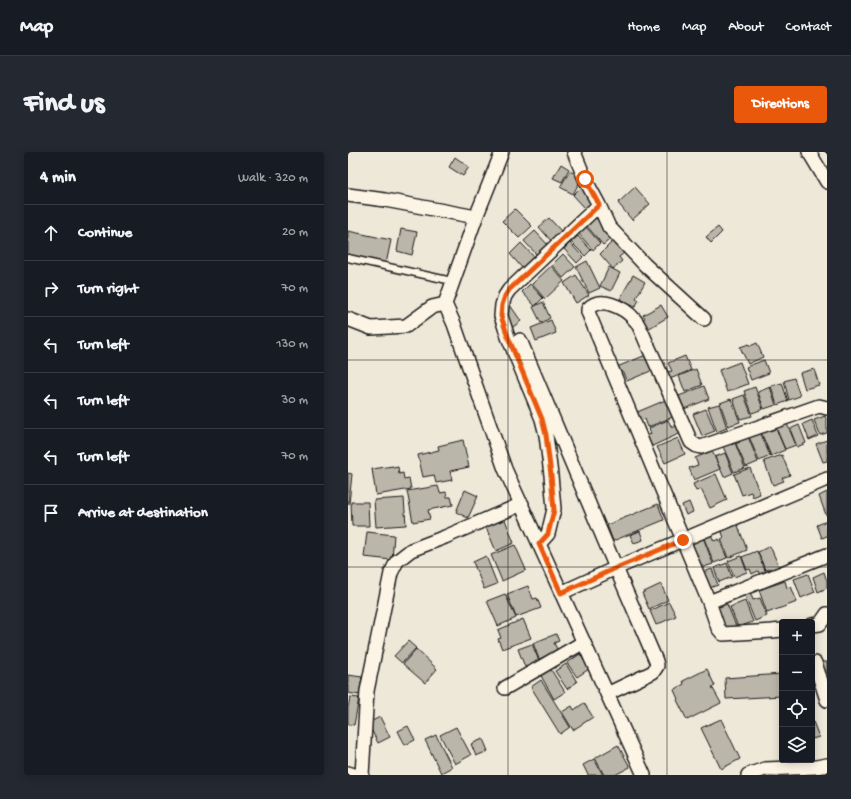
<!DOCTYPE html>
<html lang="en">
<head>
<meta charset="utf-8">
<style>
  body { margin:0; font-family:"Gochi Hand",sans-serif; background:#242831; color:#f1f3f6 }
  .controls { position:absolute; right:12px; bottom:12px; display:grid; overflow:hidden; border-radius:4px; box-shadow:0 2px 10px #0003 }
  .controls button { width:36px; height:36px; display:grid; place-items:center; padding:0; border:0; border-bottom:1px solid #363941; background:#171b24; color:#f1f3f6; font:20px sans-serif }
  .stop { position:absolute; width:12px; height:12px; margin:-9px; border:3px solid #ea580c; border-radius:50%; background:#fff }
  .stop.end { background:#ea580c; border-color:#fff; box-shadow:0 1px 4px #0008 }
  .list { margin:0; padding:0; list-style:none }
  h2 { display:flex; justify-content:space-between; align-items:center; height:52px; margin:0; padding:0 16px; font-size:17px }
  h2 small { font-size:13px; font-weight:400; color:#9ea1a6 }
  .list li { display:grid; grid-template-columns:26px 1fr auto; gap:12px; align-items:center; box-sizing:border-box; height:56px; padding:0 16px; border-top:1px solid #363941 }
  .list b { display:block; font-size:15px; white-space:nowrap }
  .list em { font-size:13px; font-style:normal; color:#9ea1a6 }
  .icon { flex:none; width:22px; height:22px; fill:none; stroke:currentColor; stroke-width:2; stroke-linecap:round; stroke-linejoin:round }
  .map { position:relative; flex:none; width:479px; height:623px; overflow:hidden; border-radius:4px }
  header { display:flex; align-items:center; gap:24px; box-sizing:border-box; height:56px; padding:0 20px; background:#171b24; border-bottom:1px solid #363941 }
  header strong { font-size:19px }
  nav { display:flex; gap:22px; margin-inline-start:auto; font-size:14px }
  .intro { display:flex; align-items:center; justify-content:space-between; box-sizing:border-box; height:96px; padding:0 24px }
  h1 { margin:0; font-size:28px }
  .button { padding:10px 18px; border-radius:4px; background:#ea580c; color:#fff; font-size:14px; font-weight:700 }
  main { display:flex; gap:24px; padding:0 24px }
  aside { flex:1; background:#171b24; border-radius:4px; box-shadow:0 2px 10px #0003 }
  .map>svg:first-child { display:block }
  .building { fill:#bab6aa; stroke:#1c1c1c }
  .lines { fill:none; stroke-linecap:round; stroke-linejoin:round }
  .service-casing { stroke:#1c1c1c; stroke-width:9 }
  .minor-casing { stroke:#1c1c1c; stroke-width:16 }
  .service { stroke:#fcf5e5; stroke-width:6 }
  .minor { stroke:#fcf5e5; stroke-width:13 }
  .route { stroke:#ea580c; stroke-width:5 }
  .grid { fill:none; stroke:#1c1c1c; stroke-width:1; stroke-opacity:0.55 }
</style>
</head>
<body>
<header>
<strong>Map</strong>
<nav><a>Home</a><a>Map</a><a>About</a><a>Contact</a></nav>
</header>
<div class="intro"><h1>Find us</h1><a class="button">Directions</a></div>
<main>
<aside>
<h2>4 min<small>Walk · 320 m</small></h2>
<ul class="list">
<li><svg class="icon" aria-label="ahead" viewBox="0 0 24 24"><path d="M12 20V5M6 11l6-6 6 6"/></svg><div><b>Continue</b></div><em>20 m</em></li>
<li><svg class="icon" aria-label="right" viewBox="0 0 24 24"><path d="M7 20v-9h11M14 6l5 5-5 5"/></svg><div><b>Turn right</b></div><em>70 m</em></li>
<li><svg class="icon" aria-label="left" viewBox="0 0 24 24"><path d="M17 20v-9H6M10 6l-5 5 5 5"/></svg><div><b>Turn left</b></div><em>130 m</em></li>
<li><svg class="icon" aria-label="left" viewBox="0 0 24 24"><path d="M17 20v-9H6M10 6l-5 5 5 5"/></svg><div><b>Turn left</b></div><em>30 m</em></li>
<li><svg class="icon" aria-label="left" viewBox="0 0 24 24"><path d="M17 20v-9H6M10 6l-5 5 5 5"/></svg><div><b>Turn left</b></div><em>70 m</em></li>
<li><svg class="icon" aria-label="arrive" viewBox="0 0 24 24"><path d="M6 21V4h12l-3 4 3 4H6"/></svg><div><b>Arrive at destination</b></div></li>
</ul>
</aside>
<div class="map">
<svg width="479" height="623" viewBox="0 0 479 623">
  <rect width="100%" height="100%" fill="#eee8d9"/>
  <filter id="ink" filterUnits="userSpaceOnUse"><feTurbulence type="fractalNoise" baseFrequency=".025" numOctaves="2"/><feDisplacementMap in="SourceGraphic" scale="8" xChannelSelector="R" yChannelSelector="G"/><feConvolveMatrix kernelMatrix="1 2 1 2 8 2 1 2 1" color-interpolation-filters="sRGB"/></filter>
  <g filter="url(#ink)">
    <path class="building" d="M107,5L121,15L115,24L101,15Z
      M213,12L221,17L214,30L205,26Z
      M222,19L234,26L225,42L212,35Z
      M233,35L247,49L238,57L225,43Z
      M287,35L302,52L284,68L270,51Z
      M167,57L184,74L171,86L154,69Z
      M247,65L265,85L255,93L238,73Z
      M201,66L213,79L210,83L212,85L205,91L191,75Z
      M238,75L252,91L245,98L231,82Z
      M370,75L374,80L363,91L358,85Z
      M53,77L69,80L64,103L49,99Z
      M0,79L43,88L38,112L0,104Z
      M187,79L200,93L189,103L176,89Z
      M230,84L243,98L237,104L223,90Z
      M265,89L276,101L271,105L274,109L265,117L252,102Z
      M173,91L187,106L175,117L162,102Z
      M222,91L235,105L229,111L216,97Z
      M215,102L227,115L215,126L204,113Z
      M239,109L252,136L241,141L228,115Z
      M203,114L216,129L197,147L184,132Z
      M261,115L272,121L263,139L252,134Z
      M228,123L241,143L228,151L216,131Z
      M285,123L297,130L288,146L291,148L287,155L272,147Z
      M182,132L195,146L187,154L174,140Z
      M195,150L202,166L193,171L185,155Z
      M162,153L173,169L161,178L157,156Z
      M313,153L320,165L298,178L293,169L297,166L295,163Z
      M203,168L208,181L188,189L183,176Z
      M409,191L415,205L400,212L392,195L401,192L402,194Z
      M298,203L305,218L279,229L274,219L271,220L269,215Z
      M337,204L343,218L322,227L320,220L324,219L320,211Z
      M416,208L421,221L403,228L398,215Z
      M392,210L400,232L379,240L371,218Z
      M348,217L354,233L337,240L331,224Z
      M466,217L471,233L457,237L452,221Z
      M446,226L452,244L441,248L436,229Z
      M434,231L440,249L429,253L423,234Z
      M356,234L361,247L336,257L331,244Z
      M407,235L415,257L404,261L396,239Z
      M422,235L428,253L416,257L410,240Z
      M396,243L404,264L392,267L385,247Z
      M320,247L327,264L300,275L297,267L291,269L287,261Z
      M383,247L392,270L380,274L372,251Z
      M371,252L379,276L369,280L360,255Z
      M358,257L367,279L354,284L345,262Z
      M477,264L479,269V281L472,283L466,268Z
      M437,267L448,293L437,297L426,271Z
      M320,268L324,276L330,273L333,281L302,295L298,284L303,282L301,276Z
      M464,268L470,284L461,288L455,272Z
      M426,272L437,298L423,304L412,278Z
      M451,273L458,291L449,295L442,277Z
      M411,277L422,304L411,309L400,282Z
      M399,282L410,310L398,315L388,292L392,290L390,286Z
      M330,286L337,302L317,311L309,295Z
      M115,288L121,315L102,319L104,328L88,331L86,323L75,325L70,303L91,298L90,294Z
      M382,288L384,293L387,291L397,316L386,320L374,292Z
      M479,288V309L475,310L468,292Z
      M364,299L372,317L346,328L341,316L350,313L347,306Z
      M377,301L385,321L376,325L367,305Z
      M434,303L442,323L434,326L436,329L425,333L416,309Z
      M45,314V316L50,315L51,322L55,321L56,327L61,326L63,337L28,343L24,317Z
      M402,316L412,342L405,345L403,340L394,343L386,322Z
      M0,321L4,322L1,352H0Z
      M368,322L379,348L362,356L353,337L348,339L345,332Z
      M90,334L92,341L98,340L99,345H103L105,353L80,358L82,367L65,370L59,339Z
      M117,338L130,344L120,366L108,360Z
      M479,340V363H478L471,344Z
      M56,346L58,373L28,375L26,348Z
      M3,350H20L21,374H4Z
      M341,350L345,360L338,363L334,353Z
      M310,352L316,368L265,389L259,373Z
      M156,365L166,391L148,399L137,373Z
      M479,369V384L474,386L469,373Z
      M389,371L399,398L380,406L373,387L376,386L373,377Z
      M292,379L295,388L286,391L282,383Z
      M19,380L46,383L44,408L16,405Z
      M362,381L366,389L371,387L379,406L366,411L355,384Z
      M355,385L365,412L350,417L340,391Z
      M167,393L178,418L154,429L143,403Z
      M422,394L432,417L425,420L423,416L417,418L410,400Z
      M409,399L418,421L412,424L410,419L404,422L402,417L399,418L394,405Z
      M138,404L149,432L136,437L125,410Z
      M393,404L399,420L386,425L380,409Z
      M379,411L384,425L371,430L366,416Z
      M364,417L370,433L358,437L352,421Z
      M476,420L479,429V436L470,440L465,425Z
      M460,422L467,440L453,446L446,427Z
      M437,429L439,436L443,434L449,450L419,461L411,438Z
      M313,432L320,448L301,457L294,441Z
      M180,434L185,447L189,446L193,456L168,465L159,442Z
      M402,440L405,448L412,446L419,464L407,469L396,442Z
      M157,442L168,466L150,474L139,449Z
      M397,449L405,470L390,475L382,455Z
      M321,450L328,464L308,473L302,459Z
      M379,452L388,474L375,479L365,455L371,453L372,455Z
      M175,467L183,486L154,497L150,487L153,486L150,478Z
      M208,482L211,489L206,491L210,499L191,507L185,491Z
      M60,489L68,496L54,511L46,504Z
      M184,492L191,509L177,515L170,497Z
      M68,497L89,517L77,531L55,512Z
      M232,502L241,517L229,525L219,511Z
      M474,510H479V530Z
      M218,512L229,530L219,537L207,519Z
      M202,516L217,540L206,547L192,522Z
      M359,517L367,534L364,535L373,551L339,568L329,548L330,547L326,538L336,532L335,529Z
      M434,522V544L378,547L377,526Z
      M0,523L14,525L11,543L0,541Z
      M193,528L222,575L212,582L183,535Z
      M2,545L11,546L6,573L0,572V556Z
      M236,551L245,565L225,578L214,560L224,554L226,558Z
      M32,565L42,585L30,591L20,571Z
      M373,567L392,607L373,617L353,576Z
      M464,567L471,585L464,587Z
      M60,574L67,588L57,593L50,579Z
      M108,575L123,603L107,612L92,583Z
      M88,583L104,615L93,621L77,588Z
      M135,587L140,599L128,604L123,592Z
      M270,593L282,615L267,623H256L247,606Z
      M246,607L255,623H240L235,613Z"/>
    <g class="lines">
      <g class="service-casing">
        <path id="service" d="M0,106L104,129"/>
      </g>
      <g class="minor-casing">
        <path id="minor" d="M154,0L128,65L97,152L106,172L157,317L296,623
          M226,0L237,27L251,53L261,75L297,113L356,167
          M461,0L479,30
          M0,43L37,48L128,65
          M0,167L23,176L58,174L84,155L97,152
          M172,188L268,416L308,509L309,514L305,520L259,542
          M191,392L200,382L206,357L203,323L198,283L194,267L160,185L153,164L154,153L157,144L161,138L251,53
          M213,441L268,416L479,327
          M361,450L479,403
          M464,473L472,472L479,462
          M434,478L424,479L375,482L370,476L361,450L335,388L240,160V157C252,143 277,156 286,167C291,171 297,188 300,194C315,226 329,258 343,290L349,294L353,295L471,254L479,256
          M467,511L479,548
          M157,536L236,490
          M0,621L6,623
          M14,623L19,539L43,421L49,409L63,398L97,385L174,352
          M400,623L417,617L468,615L479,613"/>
      </g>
      <use href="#service" class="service"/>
      <use href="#minor" class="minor"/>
    </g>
  </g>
  <g class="lines" filter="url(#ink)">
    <path class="route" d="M237,27L251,53L161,138L157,144L154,153L153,164L160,185L194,267L198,283L203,323L206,358L200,382L191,392L213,441L268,416L335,388"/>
  </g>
  <path class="grid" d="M160,0V623M319,0V623M0,208H479M0,415H479"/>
</svg>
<div class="controls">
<button>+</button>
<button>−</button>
<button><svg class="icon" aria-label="locate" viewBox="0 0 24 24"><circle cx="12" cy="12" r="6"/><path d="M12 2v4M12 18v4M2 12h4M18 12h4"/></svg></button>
<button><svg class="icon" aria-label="layers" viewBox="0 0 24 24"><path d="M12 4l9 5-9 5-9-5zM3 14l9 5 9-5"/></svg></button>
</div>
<div class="stop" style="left:237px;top:27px"></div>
<div class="stop end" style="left:335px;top:388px"></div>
</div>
</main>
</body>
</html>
